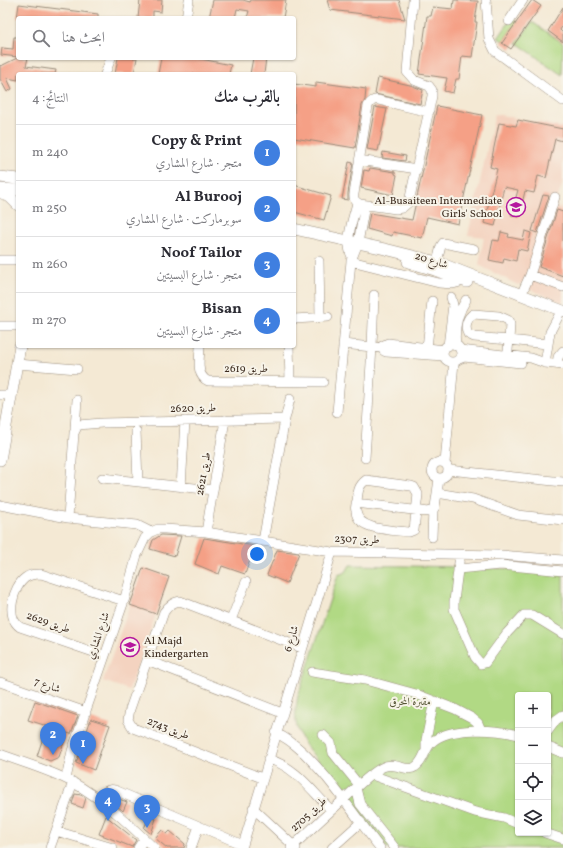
<!DOCTYPE html>
<html lang="ar">
<head>
<meta charset="utf-8">
<style>
  body { margin:0; font-family:Vollkorn,Amiri,serif; background:#f7f7f7; color:#2b2b33; direction:rtl }
  .controls { position:absolute; right:12px; bottom:12px; display:grid; overflow:hidden; border-radius:4px; box-shadow:0 1px 3px #0004 }
  .controls button { width:36px; height:36px; display:grid; place-items:center; padding:0; border:0; border-bottom:1px solid #e1e1e2; background:#fff; color:#2b2b33; font:20px sans-serif }
  .you { position:absolute; left:257px; top:554px; width:14px; height:14px; margin:-10px; border:3px solid #fff; border-radius:50%; background:#1a73e8; box-shadow:0 0 0 6px #1a73e833 }
  .badge { display:grid; place-items:center; width:26px; height:26px; border-radius:50%; background:#b5179e; color:#fff; font-size:13px; font-weight:700 }
  .pin { position:absolute; translate:-50% -33px; filter:drop-shadow(0 1px 2px #0008) }
  .pin::after { content:''; position:absolute; top:21px; width:14px; height:12px; background:inherit; clip-path:polygon(0 0,100% 0,50% 100%) }
  .list { margin:0; padding:0; list-style:none }
  h2 { display:flex; justify-content:space-between; align-items:center; height:52px; margin:0; padding:0 16px; font-size:17px }
  h2 small { font-size:13px; font-weight:400; color:#7c7c81 }
  .list li { display:grid; grid-template-columns:26px 1fr auto; gap:12px; align-items:center; box-sizing:border-box; height:56px; padding:0 16px; border-top:1px solid #e1e1e2 }
  .list b { display:block; font-size:15px; white-space:nowrap }
  .list p { margin:0; font-size:13px; white-space:nowrap; color:#7c7c81 }
  .list em { font-size:13px; font-style:normal; color:#7c7c81 }
  .icon { flex:none; width:22px; height:22px; fill:none; stroke:currentColor; stroke-width:2; stroke-linecap:round; stroke-linejoin:round }
  .map { position:relative; flex:none; width:563px; height:848px; overflow:hidden; direction:ltr }
  .search { position:absolute; background:#fff; box-shadow:0 1px 3px #0004; left:16px; top:16px; width:280px; height:44px; display:flex; align-items:center; gap:10px; box-sizing:border-box; padding:0 14px; border-radius:4px; color:#7c7c81; font-size:15px }
  .panel { position:absolute; background:#fff; box-shadow:0 1px 3px #0004; left:16px; top:72px; width:280px; height:276px; border-radius:4px; direction:rtl }
  .map>svg:first-child { display:block }
  .built { fill:#f4d3c0 }
  .green { fill:#b1d984; stroke:#768251; fill-rule:evenodd }
  .building { fill:#f5a086 }
  .lines { fill:none; stroke-linecap:round; stroke-linejoin:round }
  .minor-casing { stroke:#988a79; stroke-width:10 }
  .major-casing { stroke:#988a79; stroke-width:12 }
  .minor { stroke:#fff; stroke-width:9 }
  .major { stroke:#fff; stroke-width:11 }
  .labels { text-anchor:middle; dominant-baseline:central; stroke-width:4; stroke-linejoin:round; paint-order:stroke }
  .poi-label { font-size:11px; fill:#3b2a1e; stroke:#f7f3e8; text-anchor:end }
  .street-label { font-size:11px; fill:#3b2a1e; stroke:#f7f3e8 }
  .park-label { font-size:11px; fill:#585638; stroke:#f7f3e8 }
</style>
</head>
<body>
<div class="map">
<svg width="563" height="848" viewBox="0 0 563 848">
  <rect width="100%" height="100%" fill="#f7f3e8"/>
  <filter id="ink" filterUnits="userSpaceOnUse"><feTurbulence type="fractalNoise" baseFrequency=".025" numOctaves="2"/><feDisplacementMap in="SourceGraphic" scale="8" xChannelSelector="R" yChannelSelector="G"/><feConvolveMatrix kernelMatrix="1 2 1 2 8 2 1 2 1" color-interpolation-filters="sRGB"/></filter>
  <filter id="wash" filterUnits="userSpaceOnUse"><feTurbulence type="fractalNoise" baseFrequency=".012" numOctaves="4" result="noise"/><feDisplacementMap in="SourceGraphic" scale="16" xChannelSelector="R" yChannelSelector="G"/><feGaussianBlur stdDeviation="0.9" result="paint"/><feColorMatrix in="noise" values="0 0 0 0 0 0 0 0 0 0 0 0 0 0 0 0 0 1.4 0 .05"/><feComposite in="paint" operator="in"/></filter>
  <g filter="url(#wash)">
    <rect width="100%" height="100%" fill="#f4e9d4"/>
    <path class="built" d="M495,114L563,127V182L555,206L563,208V303L529,289V285L522,283L518,285L479,265L484,237L468,235Z
      M130,605L156,614L129,690L103,681Z"/>
    <path class="green" d="M512,18L517,22L503,41L498,38Z
      M532,22L563,43L562,75L517,43Z
      M350,565L467,567L563,571V848H387L307,747C294,728 294,718 298,696L338,575L346,572ZM518,695H548V833H518Z"/>
    <g id="blocks">
      <path class="building" d="M140,0H162L161,12L153,11V18H138Z
        M213,0H243L250,2L251,0H286L283,18H247L249,11L237,9L235,18H209Z
        M327,0H399L405,19L330,10Z
        M454,0L478,1L475,22H477L472,57L462,56L459,79H456L453,93L444,91L447,78L419,74L427,16H431L433,7L453,9Z
        M532,0L541,6L511,49L502,43Z
        M19,4L98,14V18H17Z
        M563,7V25L560,30L563,33V42L548,31Z
        M14,37H18V57L1,55L2,48L13,49Z
        M17,58H28L26,66L56,70L55,74H18V80L7,78L12,89L7,92L0,79V65L1,66Z
        M118,58H137L134,74H115Z
        M161,58H196L231,65L229,74H158Z
        M253,58H266L264,74H250Z
        M378,78L410,85L423,90L420,104L375,94Z
        M316,82L366,89L365,100L362,105L355,148L294,138V84L316,87Z
        M437,106L482,115L458,224L427,217L422,238L393,232L392,236L367,229L370,213L412,220Z
        M375,107L387,109L378,151L367,149Z
        M518,120L563,129V141L555,139L546,178L538,176L534,193L525,191L519,217L511,215L518,190L504,187L495,226L484,223L497,169L490,167L499,123L516,126Z
        M383,152L406,156L405,161L382,158Z
        M349,162L353,163L348,193V200L342,199Z
        M370,168L395,172V174L397,175L393,195L361,188L364,170L369,171Z
        M294,185L331,196L324,220L294,212Z
        M543,195L549,196L537,233L532,231Z
        M557,210L563,212V276L539,267Z
        M525,231L531,233L527,251L518,249L516,261L504,258L503,263L489,260L493,240L499,241L501,232L509,234L508,237L523,240Z
        M161,535L181,536L175,556L150,549L153,540Z
        M204,538L255,546L245,574L222,566L219,574L195,564Z
        M277,550L299,553L287,583L267,575Z
        M143,568L169,577L156,614L130,605Z
        M35,701L78,716L71,734L67,733L59,757L50,761L37,756L47,726L28,720Z
        M91,719L110,725L94,770L76,763Z
        M75,794L81,795L86,798L83,808L72,804Z
        M111,796L127,802L123,811L109,799Z
        M106,816L136,840L132,847L99,834Z
        M150,816L156,819L151,834L144,828Z
        M162,830L167,834L170,831L185,844L184,848H167L155,838Z"/>
    </g>
  </g>
  <g filter="url(#ink)">
    <use href="#blocks" fill-opacity="0" stroke="#988a79" stroke-width="1"/>
    <g class="lines">
      <g class="minor-casing">
        <path id="minor" d="M413,0L407,72L414,80L429,86L432,90V96L409,202L402,208L396,209L360,204C356,202 353,200 354,194L368,106C370,102 374,99 378,100L429,112
          M486,0L489,39L495,51L563,101
          M186,18L189,0
          M509,21L523,0
          M105,74L111,58
          M359,160L417,169
          M352,257C344,241 353,219 357,203
          M0,260H14
          M319,261L320,317
          M351,261L439,283L453,284L464,281
          M437,262L441,246L443,243L474,249
          M530,275L563,287
          M521,295L530,275L555,197
          M473,314L499,316L508,320L510,324L509,340L474,337L468,334C464,327 467,318 473,314Z
          M294,319L328,317
          M0,326H18
          M343,344L372,347L374,295
          M443 353a9 9 0 1 1 18 0a9 9 0 1 1-18 0Z
          M200,346C200,358 195,375 208,381L323,382
          M289,346L290,381
          M448,346L453,305L451,297
          M456,346C454,330 457,314 466,300
          M427,348L432,301
          M444,350L388,343L382,346C382,350 383,351 386,352L444,356
          M460,350L531,358L545,363L563,365
          M459,359L464,357L521,363
          M507,360L509,340L547,344
          M545,363L550,332L558,317
          M17,364L77,369
          M557,364L558,357L563,351
          M0,395H12
          M337,412L351,261L358,243L365,205
          M75,428L77,400
          M136,431L138,482
          M365,458L372,347L382,348
          M432 470a8 8 0 1 1 16 0a8 8 0 1 1-16 0Z
          M445,463L454,362
          M449,470L563,482
          M102,478L213,490
          M366,480L411,486L414,487L418,494L414,530L409,532C394,530 357,531 356,511C355,508 356,504 357,502C358,492 358,486 366,480Z
          M181,487L185,421
          M437,493L473,499L518,515L563,520
          M356,503L429,512L433,510L435,507L439,479
          M0,505L68,518L137,525L151,532
          M68,518L74,433L78,425L102,423L285,419
          M206,532L225,420
          M432,537L433,510
          M263,541L285,419L290,399
          M460,555L454,601V609L475,657L481,664L485,663L507,633L524,615H532L563,634
          M458,569L501,565L563,571
          M231,620L246,582
          M105,656L20,627C5,617 13,587 25,578C30,574 35,574 41,574L124,601
          M147,660L282,713
          M312,672L365,680L416,694L455,709L472,718L478,723L481,730
          M0,682L86,712
          M548,731L556,720L563,715
          M276,733C297,743 311,760 326,777C345,800 362,825 380,848
          M323,735L331,743L333,753L359,785
          M548,747L563,753
          M426,749V740L434,701
          M0,754C24,763 50,770 72,782C103,799 129,824 154,848
          M268,759C295,766 312,791 331,810
          M372,775L475,812L504,818L518,824
          M262,778L133,728L128,720L130,709L164,612C169,605 173,602 180,601L302,648
          M66,779L72,751L124,601L137,555L145,538L151,532L158,529H165L206,532L332,552L501,555L563,560
          M356,788L360,804L395,848
          M100,800C104,793 107,788 115,790L243,845
          M253,808L296,848
          M56,831L113,848
          M545,833L563,839
          M50,848L73,782
          M138,848L144,839
          M191,848L199,826
          M242,848L332,552
          M291,848C308,832 325,816 343,800C354,790 370,773 383,767C395,761 407,773 415,767C424,762 424,749 432,742C450,726 496,729 518,735
          M332,848L361,822"/>
      </g>
      <g class="major-casing">
        <path id="major" d="M0,177L18,179
          M0,189L18,190
          M0,192L10,197L18,205
          M294,229L385,249L437,262L563,311
          M408,262L435,270L467,282
          M0,460L20,346"/>
      </g>
      <use href="#minor" class="minor"/>
      <use href="#major" class="major"/>
    </g>
  </g>
  <defs>
    <g id="school-ring" transform="scale(1)"><circle r="9.5" fill="#f7f3e8" stroke="#b5179e" stroke-width="1.5"/><path d="M0-5L7-2L0 1L-7-2ZM-4 1L0 2.5L4 1V4Q0 6-4 4Z" fill="#b5179e"/></g>
  </defs>
  <g fill-rule="evenodd">
    <use href="#school-ring" x="516" y="207"/>
    <use href="#school-ring" x="130" y="647"/>
  </g>
  <g class="labels">
    <g class="poi-label">
      <text x="502" y="201">Al-Busaiteen Intermediate<tspan x="502" dy="13">Girls' School</tspan></text>
      <text x="144" y="641" text-anchor="start">Al Majd<tspan x="144" dy="13">Kindergarten</tspan></text>
    </g>
    <g class="street-label">
      <text transform="translate(431 261) rotate(17)">شارع 20</text>
      <text x="246" y="369">طريق 2619</text>
      <text transform="translate(193 409) rotate(-1)">طريق 2620</text>
      <text transform="translate(204 474) rotate(-80)">طريق 2621</text>
      <text transform="translate(357 540) rotate(2)">طريق 2307</text>
      <text transform="translate(48 623) rotate(19)">طريق 2629</text>
      <text transform="translate(99 636) rotate(-71)">شارع المشاري</text>
      <text transform="translate(292 639) rotate(-73)">شارع 6</text>
      <text transform="translate(47 686) rotate(19)">شارع 7</text>
      <text transform="translate(168 729) rotate(21)">طريق 2743</text>
      <text transform="translate(309 815) rotate(-43)">طريق 2705</text>
    </g>
    <g class="park-label">
      <text x="410" y="702">مقبرة المحرق</text>
    </g>
  </g>
</svg>
<div class="controls">
<button>+</button>
<button>−</button>
<button><svg class="icon" aria-label="locate" viewBox="0 0 24 24"><circle cx="12" cy="12" r="6"/><path d="M12 2v4M12 18v4M2 12h4M18 12h4"/></svg></button>
<button><svg class="icon" aria-label="layers" viewBox="0 0 24 24"><path d="M12 4l9 5-9 5-9-5zM3 14l9 5 9-5"/></svg></button>
</div>
<div class="you"></div>
<div class="pin badge" style="left:83px;top:764px;background:#3f7fe0">1</div>
<div class="pin badge" style="left:53px;top:755px;background:#3f7fe0">2</div>
<div class="pin badge" style="left:147px;top:828px;background:#3f7fe0">3</div>
<div class="pin badge" style="left:108px;top:821px;background:#3f7fe0">4</div>
<div class="search"><svg class="icon" aria-label="search" viewBox="0 0 24 24"><circle cx="10" cy="10" r="6"/><path d="M15 15l6 6"/></svg>ابحث هنا</div>
<section class="panel">
<h2>بالقرب منك<small>النتائج: 4</small></h2>
<ul class="list">
<li><span class="badge" style="background:#3f7fe0">1</span><div><b>Copy &amp; Print</b><p>متجر · شارع المشاري</p></div><em>240 m</em></li>
<li><span class="badge" style="background:#3f7fe0">2</span><div><b>Al Burooj</b><p>سوبرماركت · شارع المشاري</p></div><em>250 m</em></li>
<li><span class="badge" style="background:#3f7fe0">3</span><div><b>Noof Tailor</b><p>متجر · شارع البسيتين</p></div><em>260 m</em></li>
<li><span class="badge" style="background:#3f7fe0">4</span><div><b>Bisan</b><p>متجر · شارع البسيتين</p></div><em>270 m</em></li>
</ul>
</section>
</div>
</body>
</html>
